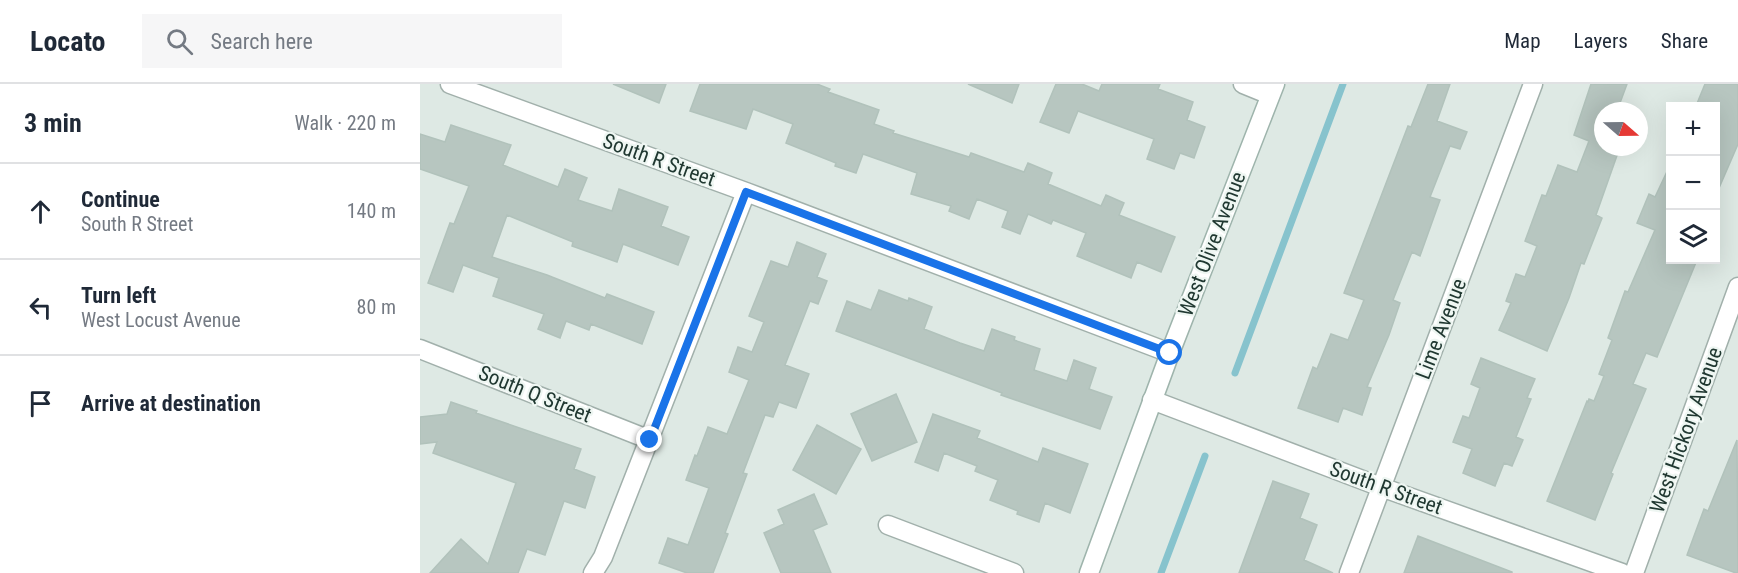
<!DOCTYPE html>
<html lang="en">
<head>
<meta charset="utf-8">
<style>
  body { margin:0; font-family:"Roboto Condensed",sans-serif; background:#f6f6f7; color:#1f2937 }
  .controls { position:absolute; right:18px; top:18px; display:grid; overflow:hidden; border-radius:0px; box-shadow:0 6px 24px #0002 }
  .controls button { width:54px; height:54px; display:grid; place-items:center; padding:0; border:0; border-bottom:2px solid #e0e1e3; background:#fff; color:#1f2937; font:30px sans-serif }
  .compass { position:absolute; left:1174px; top:18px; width:54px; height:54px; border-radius:50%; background:#fff; box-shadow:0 6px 24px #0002; rotate:110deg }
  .stop { position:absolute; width:18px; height:18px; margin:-14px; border:4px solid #1a73e8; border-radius:50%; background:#fff }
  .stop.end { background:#1a73e8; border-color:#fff; box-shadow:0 2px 6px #0008 }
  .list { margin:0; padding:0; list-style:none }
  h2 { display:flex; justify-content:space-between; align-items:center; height:78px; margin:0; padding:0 24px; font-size:26px }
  h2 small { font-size:20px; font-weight:400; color:#747a83 }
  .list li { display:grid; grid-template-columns:39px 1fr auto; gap:18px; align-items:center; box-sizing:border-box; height:96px; padding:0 24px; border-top:2px solid #e0e1e3 }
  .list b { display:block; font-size:22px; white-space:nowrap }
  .list p { margin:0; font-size:20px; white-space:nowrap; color:#747a83 }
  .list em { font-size:20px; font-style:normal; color:#747a83 }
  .icon { flex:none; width:33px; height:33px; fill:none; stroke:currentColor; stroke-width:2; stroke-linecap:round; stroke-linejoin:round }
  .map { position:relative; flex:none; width:1318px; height:489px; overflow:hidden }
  header { display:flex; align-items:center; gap:36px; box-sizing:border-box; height:84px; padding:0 30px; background:#fff; border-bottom:2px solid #e0e1e3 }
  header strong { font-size:28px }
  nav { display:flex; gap:33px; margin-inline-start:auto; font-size:21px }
  .search { width:420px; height:54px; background:#f6f6f7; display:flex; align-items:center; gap:15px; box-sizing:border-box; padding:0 21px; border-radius:0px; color:#747a83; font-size:22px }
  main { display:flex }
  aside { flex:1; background:#fff }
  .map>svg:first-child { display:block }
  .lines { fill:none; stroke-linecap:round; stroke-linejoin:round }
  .stream { stroke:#87c3cd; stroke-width:7 }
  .building { fill:#b7c6c0; stroke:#b1c2bb; stroke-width:1.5 }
  .street-casing { stroke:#a1b0ab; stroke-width:21 }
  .secondary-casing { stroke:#9eb4ac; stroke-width:21 }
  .street { stroke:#fff; stroke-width:18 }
  .secondary { stroke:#fff; stroke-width:18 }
  .route { stroke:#1a73e8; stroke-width:8 }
  .labels { text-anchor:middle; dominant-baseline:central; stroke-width:4.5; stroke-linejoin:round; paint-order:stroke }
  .street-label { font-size:21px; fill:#203831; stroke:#eef6f2 }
</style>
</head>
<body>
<header>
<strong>Locato</strong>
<div class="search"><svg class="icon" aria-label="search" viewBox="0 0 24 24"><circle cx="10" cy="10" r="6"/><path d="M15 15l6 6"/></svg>Search here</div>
<nav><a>Map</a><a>Layers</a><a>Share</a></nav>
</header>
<main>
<aside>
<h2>3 min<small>Walk · 220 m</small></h2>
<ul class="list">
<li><svg class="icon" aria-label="ahead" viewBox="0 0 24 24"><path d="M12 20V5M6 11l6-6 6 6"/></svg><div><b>Continue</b><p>South R Street</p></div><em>140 m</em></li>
<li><svg class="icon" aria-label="left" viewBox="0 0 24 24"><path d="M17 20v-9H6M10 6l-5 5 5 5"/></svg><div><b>Turn left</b><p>West Locust Avenue</p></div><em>80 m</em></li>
<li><svg class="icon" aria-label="arrive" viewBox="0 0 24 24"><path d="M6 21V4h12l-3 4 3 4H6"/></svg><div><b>Arrive at destination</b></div></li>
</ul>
</aside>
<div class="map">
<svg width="1318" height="489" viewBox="0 0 1318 489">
  <rect width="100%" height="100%" fill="#dee9e4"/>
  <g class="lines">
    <path class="stream" d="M815,289L923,0
      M741,489L785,372"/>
  </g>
  <path class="building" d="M193,0H246L239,19Z
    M280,0H397L410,5L408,8L459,26L454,40L474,47L473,49L549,73L551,69L604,88L608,79L632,89L628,100L681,122L686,111L704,119L699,131L755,153L741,188L717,178L711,194L657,172L666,149L633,136L631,140L608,130L600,150L582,143L588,127L557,115L549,135L529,127L531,122L491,110L497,89L443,70L436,89L415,82L416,79L366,59L373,40L333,25L326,45L270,27Z
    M548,0H599L592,19Z
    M636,0H662L679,7L682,0H740L738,5L773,18L767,36L785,43L774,74L760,69L754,85L727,75L734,55L658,27L649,49L620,38Z
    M1008,0H1030L1017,37L1047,48L1040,65L1030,62L1010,113L1020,116L1000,172L992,168L973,216L980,219L969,251L947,303L951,304L942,331L923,324L918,338L878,324L893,283L897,285L911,250L928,256L944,216L924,209L988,42L991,43Z
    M1171,0H1207L1197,27H1183V63H1200L1176,131L1182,134L1164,180L1161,179L1149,214L1127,267L1079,246L1091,219L1086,217L1096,190L1105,193L1117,162L1105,157L1122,111L1126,112L1138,81L1157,88L1169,57L1154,51Z
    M1285,0H1318V60L1296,111V22H1276Z
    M31,41L91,61L83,81L138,103L145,85L167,94L158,116L192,127L199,105L248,123L241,142L269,153L258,181L203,160L197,178L152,162L153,158L87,131L72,173L127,191L185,214L187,210L234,228L222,260L171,240L169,246L146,237L140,254L118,245L124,230L73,212L79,194L43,181L33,208L8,199L30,139L34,140L49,102L0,85V50L25,58Z
    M1251,79V176H1277L1237,273L1226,269L1213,300L1226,305L1191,389L1193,390L1175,436L1127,417L1167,317L1168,318L1169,315L1174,317L1184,292L1179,290L1192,256L1188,254L1205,207L1208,208L1235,146L1217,139L1229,110L1235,113Z
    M377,158L406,170L397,193L407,197L398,220L390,217L365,281L389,290L376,324L359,318L353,333L345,331L323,389L327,390L305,449L308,450L293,489H267L239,479L248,454L268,461L289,404L266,396L275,371L277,372L288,343L307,350L329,296L309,288L318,263L332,268L344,238L329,232L351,177L368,183Z
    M459,206L488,217L489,214L512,223L504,245L540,259L564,267L572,245L595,253L594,256L620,265L614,286L647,297L654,276L676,284L669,305L692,313L680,345L581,311L582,309L416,247L427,217L451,226Z
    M1061,274L1115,295L1107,314L1111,315L1096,353L1103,356L1092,382L1084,379L1075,402L1043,389L1052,365L1033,358L1043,332L1049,334L1060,304L1051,300Z
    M476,310L497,358L452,377L431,330Z
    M31,318L57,327L56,329L161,365L154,385L175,393L165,424L144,417L125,471L107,465L98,489H10L41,455L68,480L96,399L13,369L17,358L0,360V333L27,330Z
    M513,330L560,347L557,354L618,378L623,364L668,380L650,429L625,419L619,438L597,430L598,427L570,416L578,396L555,387L557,382L524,369L518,387L495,378Z
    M397,341L441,365L416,410L373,386Z
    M1317,356L1318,489H1316L1267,471L1284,425L1288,427Z
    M853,397L889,410L880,434L897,441L884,476L913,489H819Z
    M394,410L407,440L393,446L411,489H361L344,449L364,440L358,426Z
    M998,452L1092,488V489H984Z"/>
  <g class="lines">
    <g class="street-casing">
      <path id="street" d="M30,0L326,108L750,269
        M823,0L850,11
        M0,265L230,356
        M732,316L961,403L1202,489
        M468,441L594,489
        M173,489L183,473L326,108
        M929,489L1113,0
        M1214,489L1318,203"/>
    </g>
    <g class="secondary-casing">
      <path id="secondary" d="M669,489L750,269L855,0"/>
    </g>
    <use href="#street" class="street"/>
    <use href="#secondary" class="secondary"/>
  </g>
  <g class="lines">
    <path class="route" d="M230,356L326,108L750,269"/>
  </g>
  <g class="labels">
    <g class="street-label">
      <text transform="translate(239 76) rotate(20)">South R Street</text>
      <text transform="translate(792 160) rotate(-69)">West Olive Avenue</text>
      <text transform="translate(1021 245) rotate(-69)">Lime Avenue</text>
      <text transform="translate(115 310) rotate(22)">South Q Street</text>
      <text transform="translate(1266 346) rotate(-70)">West Hickory Avenue</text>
      <text transform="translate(966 404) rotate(20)">South R Street</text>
    </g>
  </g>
</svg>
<div class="controls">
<button>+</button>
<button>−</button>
<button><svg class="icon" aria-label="layers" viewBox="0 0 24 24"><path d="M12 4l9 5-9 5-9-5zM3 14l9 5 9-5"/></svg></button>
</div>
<svg class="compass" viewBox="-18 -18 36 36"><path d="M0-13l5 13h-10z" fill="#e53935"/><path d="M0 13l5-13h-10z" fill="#747a83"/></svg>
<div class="stop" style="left:750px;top:269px"></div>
<div class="stop end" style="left:230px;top:356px"></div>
</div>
</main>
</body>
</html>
